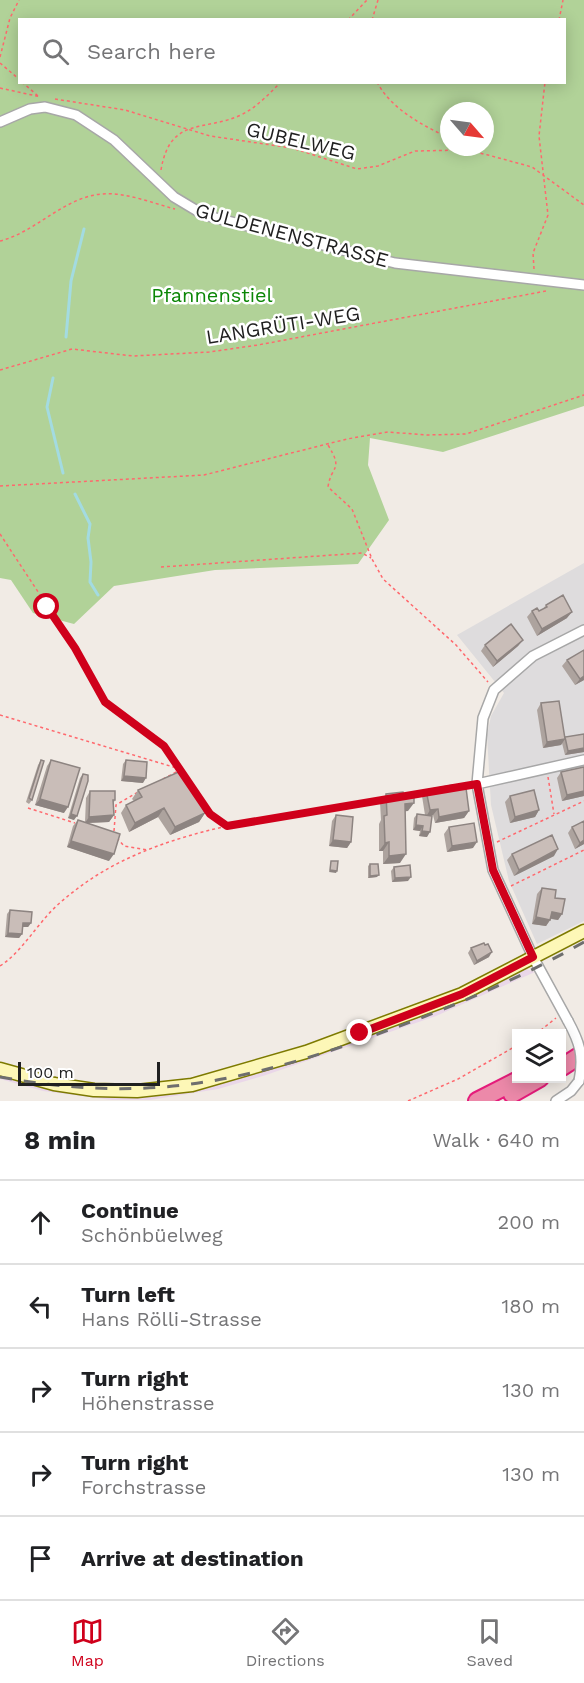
<!DOCTYPE html>
<html lang="en">
<head>
<meta charset="utf-8">
<style>
  body { margin:0; font-family:"Work Sans",sans-serif; background:#f6f6f6; color:#202124 }
  .controls { position:absolute; right:18px; bottom:18px; display:grid; overflow:hidden; border-radius:0px; box-shadow:0 3px 15px #0003 }
  .controls button { width:54px; height:54px; display:grid; place-items:center; padding:0; border:0; border-bottom:2px solid #e0e0e0; background:#fff; color:#202124; font:30px sans-serif }
  .compass { position:absolute; left:440px; top:102px; width:54px; height:54px; border-radius:50%; background:#fff; box-shadow:0 3px 15px #0003; rotate:118deg }
  .scale { position:absolute; left:18px; bottom:15px; width:142px; box-sizing:border-box; padding-left:6px; border:3px solid #202020; border-top:0; font-size:16px; line-height:21px; white-space:nowrap; color:#202020; -webkit-text-stroke:4px #fff; paint-order:stroke }
  .stop { position:absolute; width:18px; height:18px; margin:-14px; border:4px solid #cf001b; border-radius:50%; background:#fff }
  .stop.end { background:#cf001b; border-color:#fff; box-shadow:0 2px 6px #0008 }
  .list { margin:0; padding:0; list-style:none }
  h2 { display:flex; justify-content:space-between; align-items:center; height:78px; margin:0; padding:0 24px; font-size:26px }
  h2 small { font-size:20px; font-weight:400; color:#757577 }
  .list li { display:grid; grid-template-columns:39px 1fr auto; gap:18px; align-items:center; box-sizing:border-box; height:84px; padding:0 24px; border-top:2px solid #e0e0e0 }
  .list b { display:block; font-size:22px; white-space:nowrap }
  .list p { margin:0; font-size:20px; white-space:nowrap; color:#757577 }
  .list em { font-size:20px; font-style:normal; color:#757577 }
  .icon { flex:none; width:33px; height:33px; fill:none; stroke:currentColor; stroke-width:2; stroke-linecap:round; stroke-linejoin:round }
  .map { position:relative; flex:none; width:584px; height:1101px; overflow:hidden }
  .search { position:absolute; background:#fff; box-shadow:0 3px 15px #0003; left:18px; right:18px; top:18px; height:66px; display:flex; align-items:center; gap:15px; box-sizing:border-box; padding:0 21px; border-radius:0px; color:#757577; font-size:22px }
  .sheet { height:498px; background:#fff }
  nav { display:flex; justify-content:space-around; align-items:center; box-sizing:border-box; height:84px; border-top:2px solid #e0e0e0; background:#fff; font-size:16px; color:#757577 }
  nav a { display:grid; justify-items:center; gap:3px }
  nav .on { color:#cf001b }
  .map>svg:first-child { display:block }
  .residential { fill:#dedcdd }
  .industrial { fill:#ead7e9 }
  .forest { fill:#b1d298; fill-rule:evenodd }
  .lines { fill:none; stroke-linecap:round; stroke-linejoin:round }
  .stream { stroke:#a3dbe1; stroke-width:3 }
  .street-casing { stroke:#a7a7a7; stroke-width:12 }
  .secondary-casing { stroke:#7d7a00; stroke-width:15 }
  .highway-casing { stroke:#e51c7b; stroke-width:20 }
  .path { stroke:#ff686d; stroke-width:1.5; stroke-dasharray:3 3; stroke-linecap:butt }
  .street { stroke:#fff; stroke-width:9 }
  .secondary { stroke:#fdf7b7; stroke-width:12 }
  .highway { stroke:#ec89a9; stroke-width:16 }
  .rail { stroke:#6e6e6e; stroke-width:3; stroke-dasharray:12 12; stroke-linecap:butt }
  .street-bridge-casing { stroke:#a7a7a7; stroke-width:12; stroke-linecap:butt }
  .street-bridge { stroke:#fff; stroke-width:9 }
  .wall { fill:#ada39e }
  .shaded-wall { fill:#8d8481 }
  .building { fill:#c9bdb8; stroke:#8d8481; stroke-width:1.5 }
  .route { stroke:#cf001b; stroke-width:8 }
  .labels { text-anchor:middle; dominant-baseline:central; stroke-width:5; stroke-linejoin:round; paint-order:stroke }
  .street-label { font-size:20px; fill:#202020; stroke:#fff }
  .park-label { font-size:20px; fill:#0b8605; stroke:#fff }
</style>
</head>
<body>
<div class="map">
<svg width="584" height="1101" viewBox="0 0 584 1101">
  <rect width="100%" height="100%" fill="#f1ebe5"/>
  <path class="residential" d="M584,563V921L537,944L509,881L491,805L487,735L491,716L504,693L457,635Z"/>
  <path class="industrial" d="M525,969L535,972L436,1016L266,1075L218,1089L150,1100H112L43,1091L0,1079V1073L134,1095L292,1060L431,1012Z"/>
  <path class="forest" d="M0,0H584V406L443,452L370,438L368,465L389,520L358,564L215,570L114,586L74,624L33,613L11,580L0,578ZM20,20H564V82H20ZM449,111H485V147H449Z"/>
  <g class="lines">
    <path class="stream" d="M66,337L71,281L84,229
      M53,378L47,407L63,473
      M75,494L90,524L88,538L91,562L90,582L98,595"/>
    <g class="street-casing">
      <path id="street" d="M0,122L30,109L45,107L76,115L114,140L174,197L204,215L395,263L584,285
        M477,784L584,760
        M568,1021L533,957L493,870L477,784L483,718L494,690L533,656L584,630
        M556,1101L571,1091L579,1081"/>
    </g>
    <g class="secondary-casing">
      <path id="secondary" d="M0,1069L54,1084L94,1090L137,1091L192,1085L306,1052L462,994L584,931"/>
    </g>
    <g class="highway-casing">
      <path id="highway" d="M562,1067L584,1053
        M512,1094L540,1078
        M477,1101L522,1078"/>
    </g>
    <path class="path" d="M348,20L367,0
      M372,20L378,0
      M559,20L563,0
      M0,57L10,18L19,0
      M0,63L20,80
      M22,82L38,96
      M377,82C391,109 422,125 449,138
      M0,88L41,97
      M55,99L125,110L210,136L292,148L357,169L378,166L415,151L467,150L488,155L532,167L584,205
      M161,170C170,116 204,132 241,115C257,107 269,94 281,82
      M0,241C36,232 64,197 102,194C126,192 152,203 175,209
      M534,269L533,253L548,215L539,136L545,82
      M0,370L72,349L133,356L209,352L258,345L546,291
      M328,445C344,471 331,465 328,487L352,509L372,559L383,579L456,645L488,682
      M0,486L204,475L347,439L388,432L427,435L466,434L584,395
      M0,534L75,648L101,697L156,739L182,770
      M161,567L362,553L371,558
      M0,715L180,769
      M548,777L554,814
      M163,779L180,770
      M187,779L210,814L226,826
      M451,788L467,785
      M413,795L426,792
      M28,808L75,823
      M114,831L116,805L138,792
      M117,838L124,846L147,850
      M497,842L584,801
      M511,886L584,850
      M0,966C18,954 28,938 41,923C54,906 71,893 88,881C170,825 286,816 381,800
      M536,1034L556,1018
      M408,1101L458,1079L516,1046"/>
    <use href="#street" class="street"/>
    <use href="#secondary" class="secondary"/>
    <use href="#highway" class="highway"/>
    <path class="rail" d="M0,1077C133,1101 224,1087 350,1044C432,1015 509,985 584,942"/>
    <g class="street-bridge-casing">
      <path id="street-bridge" d="M568,1021C580,1043 584,1056 579,1081"/>
    </g>
    <use href="#street-bridge" class="street-bridge"/>
  </g>
  <path class="wall" d="M546,605L567,618L537,636L527,617L532,611H539L542,610Z
    M523,640L518,646L493,667L481,651L485,645Z
    M567,660L584,680L575,685L562,666Z
    M541,703L565,737L584,734V752L565,755L562,743L561,745L543,748L537,710Z
    M41,760L32,800L29,804L26,802L38,765Z
    M51,760L64,813L35,805L47,766Z
    M126,760L143,783L121,781L123,764Z
    M584,767V796L562,801L557,778L561,772Z
    M83,774L74,820L68,818L80,778Z
    M453,789L469,811L464,818L435,823L433,815L429,816L427,837L419,836L420,831L413,830L414,818L417,814L425,815L422,796L426,790Z
    M138,790L205,813L199,822L170,835L158,817L129,832L121,813L126,805L134,801L132,799Z
    M90,791L115,800L113,804L114,815L109,822L88,823L109,861L67,847L73,826L78,820L85,822L86,798Z
    M386,794L404,795L408,811H405L400,863L383,864V851H379V824L381,820L380,802Z
    M510,796L539,810L535,817L510,823L505,802Z
    M336,815L351,842L347,848L329,846L332,821Z
    M449,827L473,848L447,852L444,834Z
    M572,827L584,844L575,849L568,833Z
    M512,854L554,856L514,876L507,860Z
    M370,864L377,877L368,878V866Z
    M394,867L408,881L392,882L391,871Z
    M542,888L555,898L562,914L558,920L551,919L546,926L532,924L537,894Z
    M10,910L31,923L28,927H22V934L19,938L5,937L7,914Z
    M471,948L489,957L474,965L468,953Z"/>
  <path class="shaded-wall" d="M572,612L567,618L537,636L542,629Z
    M523,640L518,646L493,667L497,661Z
    M584,676V680L575,685L580,679Z
    M565,739L561,745L543,748L547,742Z
    M584,748V752L565,755L568,751Z
    M124,776L146,778L143,783L121,781Z
    M584,791V796L562,801L567,795Z
    M40,799L68,807L64,813L35,805Z
    M414,803L408,811L399,812L405,804Z
    M164,808L158,817L129,832L135,823Z
    M438,809L433,815L426,817L430,810Z
    M539,810L535,817L510,823L515,817Z
    M469,811L464,818L435,823L439,817Z
    M205,813L199,822L170,835L175,827Z
    M71,814L77,816L74,820L68,818Z
    M114,815L109,822L85,823L89,817Z
    M416,825L423,826L420,831L413,830Z
    M422,831L430,832L427,837L419,836Z
    M333,840L351,842L347,848L329,846Z
    M584,840V844L575,849L580,843Z
    M71,841L114,854L109,861L67,847Z
    M389,842L383,851H379L385,843Z
    M477,842L473,848L447,852L452,846Z
    M558,849L554,856L514,876L519,870Z
    M406,854L400,863L383,864L389,856Z
    M330,870L337,871L336,873L329,872Z
    M379,875L377,877L368,878L370,876Z
    M411,877L408,881L392,882L395,878Z
    M552,912L562,914L558,920L548,918Z
    M536,917L550,920L546,926L532,924Z
    M23,923H31L28,927H20Z
    M8,933L22,934L19,938L5,937Z
    M492,952L489,957L474,965L477,961Z"/>
  <path class="building" d="M563,595L572,612L542,629L532,611L537,608L539,611L547,607L546,605Z
    M511,624L523,640L497,661L485,645Z
    M584,650V676L580,679L567,660Z
    M559,701L565,739L547,742L541,703Z
    M584,734V748L568,751L565,737Z
    M41,760L44,761L32,800L29,798Z
    M51,760L80,768L68,807L40,799Z
    M126,760L147,762L146,778L124,776Z
    M584,767V791L567,795L561,772Z
    M183,770L205,813L175,827L164,808L135,823L126,805L142,797L138,790Z
    M83,774L88,775V781L77,816L71,814Z
    M453,785V789L466,788L469,811L439,817L438,809L430,810L426,790Z
    M534,790L539,810L515,817L510,796Z
    M90,791H115V800H113L114,815L89,817Z
    M403,792L404,795L414,794V803L405,804L406,854L389,856V842L385,843L384,816L387,815L386,794Z
    M417,814L432,816L430,832L422,831L423,826L416,825Z
    M336,815L353,817L351,842L333,840Z
    M78,820L120,834L114,854L71,841Z
    M584,821V840L580,843L572,827Z
    M474,823L477,842L452,846L449,827Z
    M552,835L558,849L519,870L512,854Z
    M331,861H338L337,871L330,870Z
    M370,864H378L379,875L370,876Z
    M410,865L411,877L395,878L394,867Z
    M542,888L556,890L555,898L565,899L562,914L552,912L550,920L536,917Z
    M10,910L32,912L31,923H23L22,934L8,933Z
    M484,943L485,945L488,944L492,952L477,961L471,948Z"/>
  <g class="lines">
    <path class="route" d="M47,607L75,648L105,702L164,746L210,814L227,826L477,784L493,870L533,957L462,994L360,1033"/>
  </g>
  <g class="labels">
    <g class="street-label">
      <text transform="translate(301 141) rotate(13)">GUBELWEG</text>
      <text transform="translate(292 235) rotate(15)">GULDENENSTRASSE</text>
      <text transform="translate(283 325) rotate(-9)">LANGRÜTI-WEG</text>
    </g>
    <g class="park-label">
      <text x="212" y="295">Pfannenstiel</text>
    </g>
  </g>
</svg>
<div class="controls">
<button><svg class="icon" aria-label="layers" viewBox="0 0 24 24"><path d="M12 4l9 5-9 5-9-5zM3 14l9 5 9-5"/></svg></button>
</div>
<svg class="compass" viewBox="-18 -18 36 36"><path d="M0-13l5 13h-10z" fill="#e53935"/><path d="M0 13l5-13h-10z" fill="#757577"/></svg>
<div class="scale">100 m</div>
<div class="stop" style="left:47px;top:607px"></div>
<div class="stop end" style="left:360px;top:1033px"></div>
<div class="search"><svg class="icon" aria-label="search" viewBox="0 0 24 24"><circle cx="10" cy="10" r="6"/><path d="M15 15l6 6"/></svg>Search here</div>
</div>
<section class="sheet">
<h2>8 min<small>Walk · 640 m</small></h2>
<ul class="list">
<li><svg class="icon" aria-label="ahead" viewBox="0 0 24 24"><path d="M12 20V5M6 11l6-6 6 6"/></svg><div><b>Continue</b><p>Schönbüelweg</p></div><em>200 m</em></li>
<li><svg class="icon" aria-label="left" viewBox="0 0 24 24"><path d="M17 20v-9H6M10 6l-5 5 5 5"/></svg><div><b>Turn left</b><p>Hans Rölli-Strasse</p></div><em>180 m</em></li>
<li><svg class="icon" aria-label="right" viewBox="0 0 24 24"><path d="M7 20v-9h11M14 6l5 5-5 5"/></svg><div><b>Turn right</b><p>Höhenstrasse</p></div><em>130 m</em></li>
<li><svg class="icon" aria-label="right" viewBox="0 0 24 24"><path d="M7 20v-9h11M14 6l5 5-5 5"/></svg><div><b>Turn right</b><p>Forchstrasse</p></div><em>130 m</em></li>
<li><svg class="icon" aria-label="arrive" viewBox="0 0 24 24"><path d="M6 21V4h12l-3 4 3 4H6"/></svg><div><b>Arrive at destination</b></div></li>
</ul>
</section>
<nav>
<a class="on"><svg class="icon" aria-label="map" viewBox="0 0 24 24"><path d="M3 6l6-2 6 2 6-2v14l-6 2-6-2-6 2zM9 4v14M15 6v14"/></svg>Map</a>
<a><svg class="icon" aria-label="directions" viewBox="0 0 24 24"><path d="M12 3l9 9-9 9-9-9zM9 14v-3h6M13 9l2 2-2 2"/></svg>Directions</a>
<a><svg class="icon" aria-label="saved" viewBox="0 0 24 24"><path d="M7 4h10v16l-5-4-5 4z"/></svg>Saved</a>
</nav>
</body>
</html>
